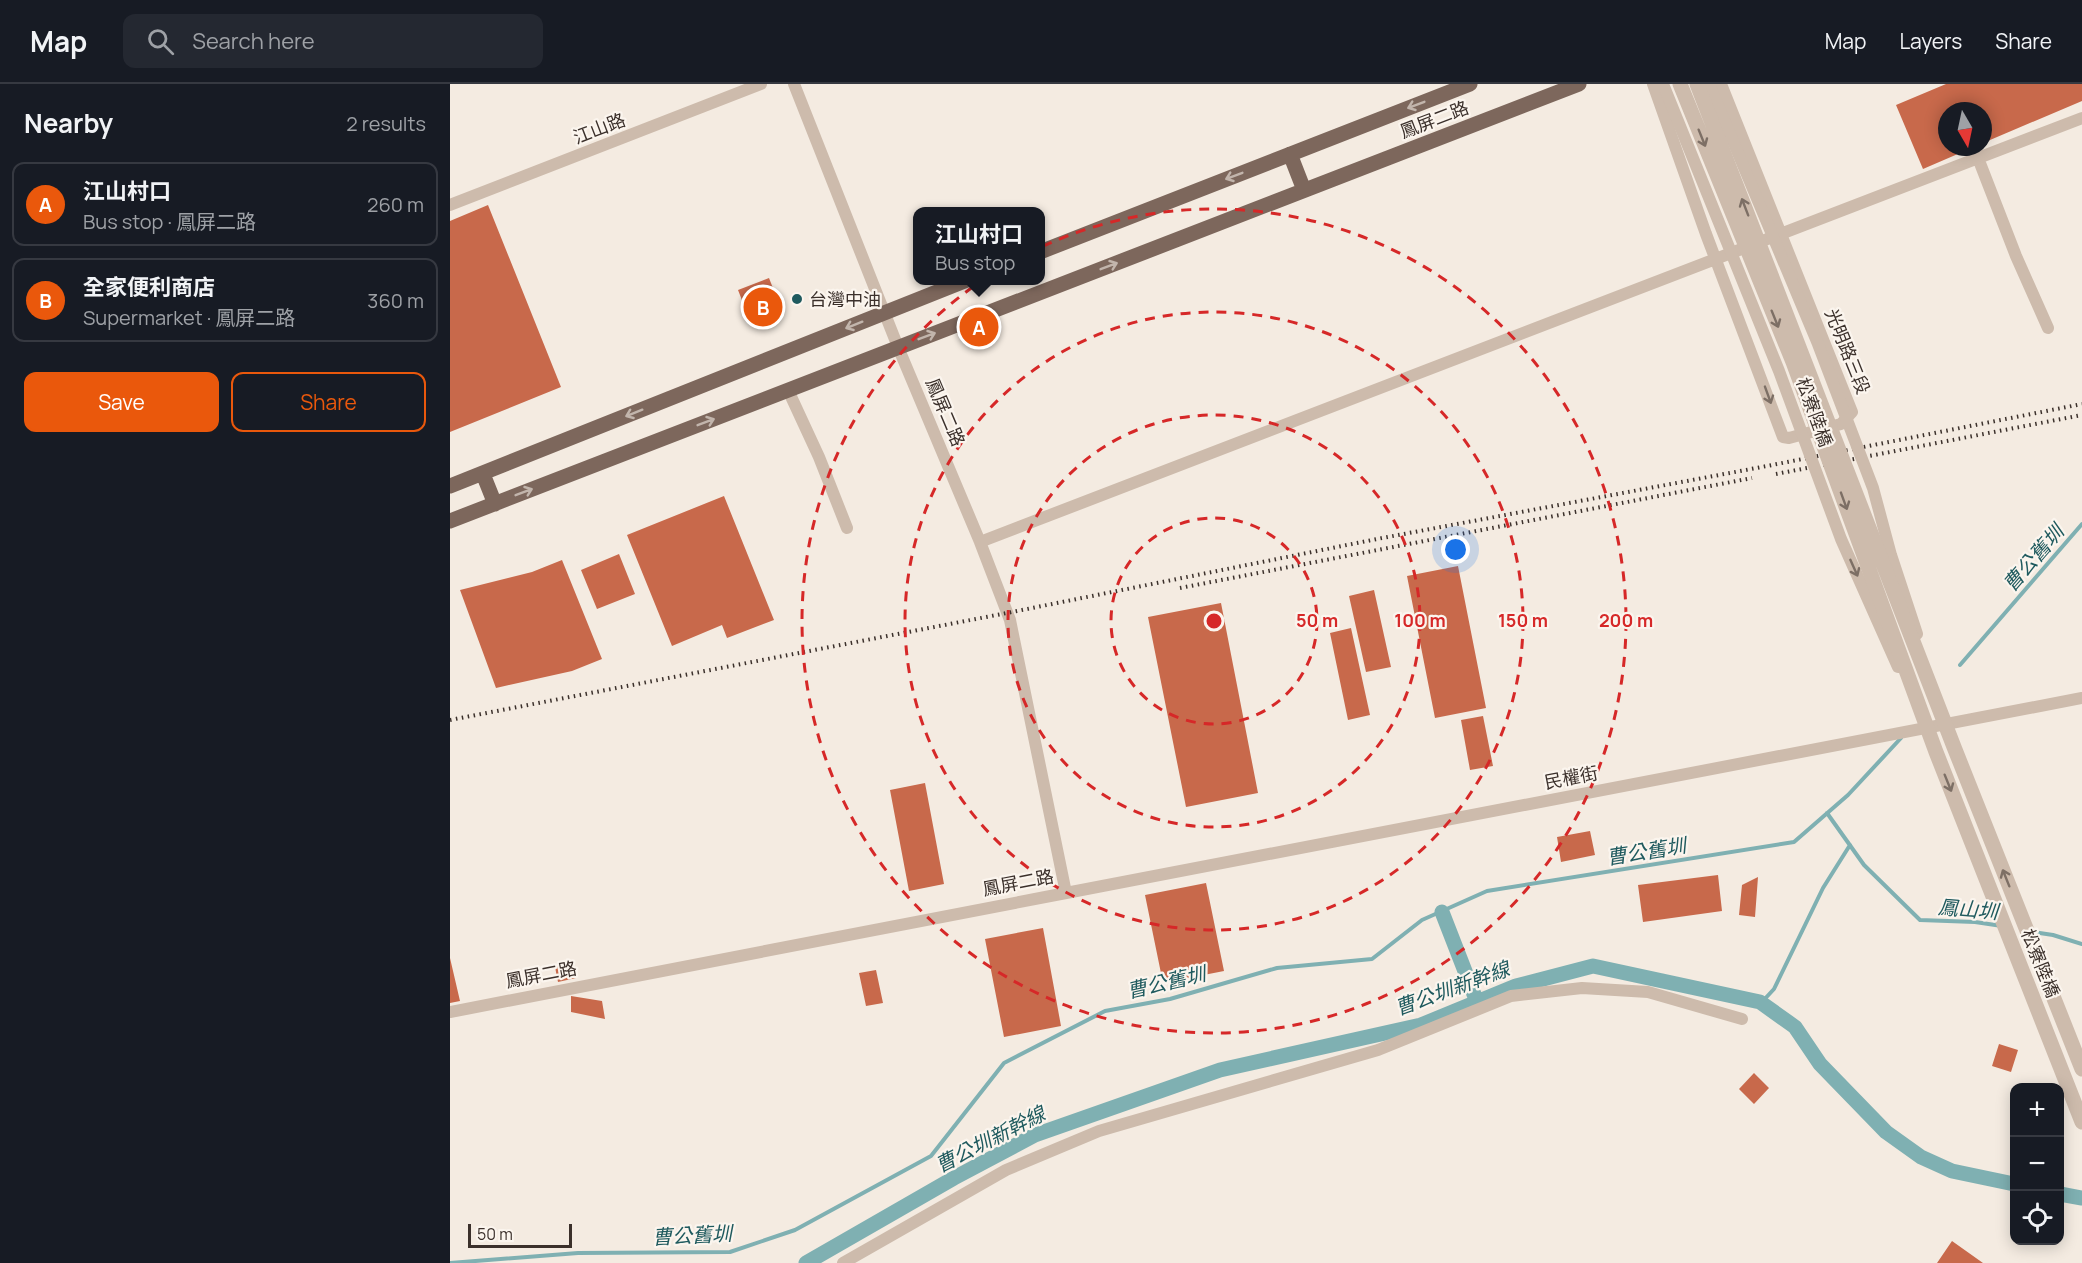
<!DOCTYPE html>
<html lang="en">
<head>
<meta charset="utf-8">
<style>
  body { margin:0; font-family:Manrope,"Noto Sans TC",sans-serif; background:#242831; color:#f1f3f6 }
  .controls { position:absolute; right:18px; bottom:18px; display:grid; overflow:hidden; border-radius:12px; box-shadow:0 3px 15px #0003 }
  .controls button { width:54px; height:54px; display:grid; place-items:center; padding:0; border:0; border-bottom:2px solid #363941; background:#171b24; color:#f1f3f6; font:30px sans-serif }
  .compass { position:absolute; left:1488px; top:18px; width:54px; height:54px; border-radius:50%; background:#171b24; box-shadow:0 3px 15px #0003; rotate:171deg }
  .scale { position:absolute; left:18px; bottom:15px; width:104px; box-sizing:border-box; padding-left:6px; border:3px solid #3b302b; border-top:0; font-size:16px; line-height:21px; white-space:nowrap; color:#3b302b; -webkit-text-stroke:4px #fbf5ee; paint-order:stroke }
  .you { position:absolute; left:1006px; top:466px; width:21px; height:21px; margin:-15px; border:4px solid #fff; border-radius:50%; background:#1a73e8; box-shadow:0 0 0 9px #1a73e833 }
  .badge { display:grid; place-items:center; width:39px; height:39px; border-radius:50%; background:#ea580c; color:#fff; font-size:20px; font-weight:700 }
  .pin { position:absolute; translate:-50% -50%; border:3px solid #fff; box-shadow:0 2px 6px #0006 }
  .popup { position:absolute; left:463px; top:123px; width:132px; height:78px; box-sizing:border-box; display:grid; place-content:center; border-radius:12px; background:#171b24; filter:drop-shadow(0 2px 4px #0005); font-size:20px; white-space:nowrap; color:#9ea1a6 }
  .popup b { font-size:22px; color:#f1f3f6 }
  .popup::after { content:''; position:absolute; left:50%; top:100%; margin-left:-12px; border:12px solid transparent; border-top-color:#171b24 }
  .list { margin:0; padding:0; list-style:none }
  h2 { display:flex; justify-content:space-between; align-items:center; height:78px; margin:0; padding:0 24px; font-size:26px }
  h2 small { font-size:20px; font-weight:400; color:#9ea1a6 }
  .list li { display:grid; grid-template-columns:39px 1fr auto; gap:18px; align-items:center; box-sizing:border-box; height:84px; margin:0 12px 12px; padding:0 12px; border:2px solid #363941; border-radius:12px }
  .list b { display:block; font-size:22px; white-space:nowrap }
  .list p { margin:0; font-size:20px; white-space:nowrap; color:#9ea1a6 }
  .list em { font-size:20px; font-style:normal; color:#9ea1a6 }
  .actions { display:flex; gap:12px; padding:18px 24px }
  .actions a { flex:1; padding:14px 0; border:2px solid #ea580c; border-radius:12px; text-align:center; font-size:21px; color:#ea580c }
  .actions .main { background:#ea580c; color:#fff }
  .icon { flex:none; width:33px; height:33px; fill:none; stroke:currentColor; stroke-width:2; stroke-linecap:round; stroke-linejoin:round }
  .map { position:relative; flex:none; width:1632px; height:1179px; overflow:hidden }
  header { display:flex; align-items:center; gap:36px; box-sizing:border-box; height:84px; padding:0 30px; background:#171b24; border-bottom:2px solid #363941 }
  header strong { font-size:28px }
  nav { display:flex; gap:33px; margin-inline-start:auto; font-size:21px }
  .search { width:420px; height:54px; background:#242831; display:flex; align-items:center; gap:15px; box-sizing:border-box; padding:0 21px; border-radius:12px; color:#9ea1a6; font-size:22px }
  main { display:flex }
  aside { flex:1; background:#171b24 }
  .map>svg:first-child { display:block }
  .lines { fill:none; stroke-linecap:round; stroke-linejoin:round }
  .stream { stroke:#7fb0b2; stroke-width:4 }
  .canal { stroke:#7fb0b2; stroke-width:15 }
  .building { fill:#c8694b }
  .minor { stroke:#cdbbac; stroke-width:12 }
  .primary { stroke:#7d675c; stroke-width:15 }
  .rail { stroke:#3b302b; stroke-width:4; stroke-dasharray:1.5 4.5; stroke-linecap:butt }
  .minor-bridge { stroke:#cdbbac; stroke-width:12 }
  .tertiary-bridge { stroke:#cdbbac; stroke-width:15 }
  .oneway { stroke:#c2b5ac }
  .oneway2 { stroke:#7d6f65 }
  .ring { fill:none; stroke:#d62828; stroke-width:3; stroke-dasharray:10 8 }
  .poi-dot { fill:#1f5a5e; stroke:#fbf5ee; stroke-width:2 }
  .labels { text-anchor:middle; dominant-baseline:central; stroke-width:4.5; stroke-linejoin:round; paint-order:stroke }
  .street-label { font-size:18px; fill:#3b302b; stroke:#fbf5ee }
  .poi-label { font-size:18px; fill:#3b302b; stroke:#fbf5ee; text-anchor:start }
  .water-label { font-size:20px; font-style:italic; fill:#1f5a5e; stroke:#fbf5ee }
  .centre { fill:#d62828; stroke:#fbf5ee; stroke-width:3 }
  .ring-label { font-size:18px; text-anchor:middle; font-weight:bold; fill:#d62828; stroke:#fbf5ee; stroke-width:4.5; stroke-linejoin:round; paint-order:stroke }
</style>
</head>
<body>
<header>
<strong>Map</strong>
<div class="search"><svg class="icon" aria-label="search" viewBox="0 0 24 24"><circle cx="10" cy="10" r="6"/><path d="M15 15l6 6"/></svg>Search here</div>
<nav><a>Map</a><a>Layers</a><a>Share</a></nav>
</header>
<main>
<aside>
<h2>Nearby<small>2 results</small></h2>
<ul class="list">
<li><span class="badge">A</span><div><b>江山村口</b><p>Bus stop · 鳳屏二路</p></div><em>260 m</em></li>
<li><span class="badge">B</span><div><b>全家便利商店</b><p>Supermarket · 鳳屏二路</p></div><em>360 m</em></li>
</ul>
<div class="actions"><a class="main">Save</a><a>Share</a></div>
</aside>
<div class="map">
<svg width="1632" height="1179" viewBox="0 0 1632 1179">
  <rect width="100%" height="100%" fill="#f4ebe1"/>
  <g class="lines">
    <path class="stream" d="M1510,581L1632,440
      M1377,729L1414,781L1470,836L1525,838L1552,842
      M1583,848L1603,851L1632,860
      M1311,919L1324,905L1373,804L1400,761
      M0,1179L128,1169L280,1168L345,1146L481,1072L554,979L655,927L720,915L827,884L922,875L972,836L1037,807L1344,758L1398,711L1451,654"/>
    <path class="canal" d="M992,828L1027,918
      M1610,1110L1632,1114
      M356,1179L504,1094L585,1051L770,986L971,941L1066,902L1143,882L1310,918L1345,943L1370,980L1436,1048L1471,1073L1502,1087L1564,1100"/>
  </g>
  <path class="building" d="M1496,0H1632V17L1533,59V27H1497V63H1524L1473,85L1446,21Z
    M38,121L111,303L0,348V137Z
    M319,194L330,222L299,234L288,206Z
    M274,412L324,536L277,554L272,541L222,562L177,451Z
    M169,470L185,510L147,525L131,486Z
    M112,476L152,575L122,587L46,604L10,506L82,488Z
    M1008,482L1036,624L985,634L957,492Z
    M924,506L941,583L916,588L899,512Z
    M771,519L808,709L736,723L698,533Z
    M901,544L920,631L898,636L880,549Z
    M1033,632L1043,682L1020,686L1011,636Z
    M475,699L494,800L459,807L440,706Z
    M1140,747L1145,771L1111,778L1107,753Z
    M1268,791L1272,827L1193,838L1188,801Z
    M1308,793L1305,833L1289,831L1292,801Z
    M756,799L774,887L713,899L695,811Z
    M593,844L611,942L554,953L535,855Z
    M0,874L10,917L0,919Z
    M123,879L126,894L108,898L105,883Z
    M426,886L433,919L416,922L409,889Z
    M121,912L152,917L155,935L121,928Z
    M1549,960L1568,966L1561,988L1542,982Z
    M1304,989L1319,1004L1304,1020L1289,1005Z
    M1502,1157L1533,1179H1487Z"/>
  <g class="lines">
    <path class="minor" d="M1203,0L1256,150L1333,353L1339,354L1391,340L1402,328L1271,0
      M1528,74L1566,172L1598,244
      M0,121L311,0
      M338,306L369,373L397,444
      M530,458L1632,34
      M616,809L1632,614
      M0,928L616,809L560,536L530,458L448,263L344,0
      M393,1179L556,1086L649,1047L928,966L1061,912L1132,904L1198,908L1292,935"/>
    <path class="primary" d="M840,70L854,106
      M590,168L1020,0
      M33,390L45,420
      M0,402L517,196
      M0,437L1129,0"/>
    <path class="rail" d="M1326,390L1632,331
      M730,504L1302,394
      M0,636L557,529L927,455L1317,382L1632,320"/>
    <path class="minor-bridge" d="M1213,0L1329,287L1391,455L1448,583
      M1259,0L1368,260L1423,404L1441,471L1467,550"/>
    <path class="tertiary-bridge" d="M1230,0L1343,278L1486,668L1632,1038
      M1247,0L1504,663L1632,985"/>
  </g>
  <defs><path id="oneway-shaft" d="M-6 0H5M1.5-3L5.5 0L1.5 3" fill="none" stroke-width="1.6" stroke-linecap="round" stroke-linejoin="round" transform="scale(1.5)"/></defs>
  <g class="oneway">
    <use href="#oneway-shaft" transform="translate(966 21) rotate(159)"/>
    <use href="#oneway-shaft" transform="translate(784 92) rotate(159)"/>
    <use href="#oneway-shaft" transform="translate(659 182) rotate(-21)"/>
    <use href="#oneway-shaft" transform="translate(404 241) rotate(158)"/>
    <use href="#oneway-shaft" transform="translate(477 252) rotate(-21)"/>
    <use href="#oneway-shaft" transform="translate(184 329) rotate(158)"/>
    <use href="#oneway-shaft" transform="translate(256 338) rotate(-21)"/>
    <use href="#oneway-shaft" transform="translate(74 408) rotate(-21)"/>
  </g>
  <g class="oneway2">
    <use href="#oneway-shaft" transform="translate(1252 54) rotate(68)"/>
    <use href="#oneway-shaft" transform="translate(1295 123) rotate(-111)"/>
    <use href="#oneway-shaft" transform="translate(1325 235) rotate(68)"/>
    <use href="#oneway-shaft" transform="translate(1318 311) rotate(70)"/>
    <use href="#oneway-shaft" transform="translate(1394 417) rotate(70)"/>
    <use href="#oneway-shaft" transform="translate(1404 484) rotate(66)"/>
    <use href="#oneway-shaft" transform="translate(1498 699) rotate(68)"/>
    <use href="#oneway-shaft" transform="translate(1556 794) rotate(-112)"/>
  </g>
  <g class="ring">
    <circle cx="764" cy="537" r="103"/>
    <circle cx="764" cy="537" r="206"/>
    <circle cx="764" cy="537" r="309"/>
    <circle cx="764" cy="537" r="412"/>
  </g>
  <circle class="poi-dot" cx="347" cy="215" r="6"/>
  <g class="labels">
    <g class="street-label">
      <text transform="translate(984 35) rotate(-21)">鳳屏二路</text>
      <text transform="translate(149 44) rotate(-21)">江山路</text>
      <text transform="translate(1398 267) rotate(68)">光明路三段</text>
      <text transform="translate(496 328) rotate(67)">鳳屏二路</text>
      <text transform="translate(1365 328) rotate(70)">松寮陸橋</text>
      <text transform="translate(1121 693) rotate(-11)">民權街</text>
      <text transform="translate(568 798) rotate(-11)">鳳屏二路</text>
      <text transform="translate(1591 879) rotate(68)">松寮陸橋</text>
      <text transform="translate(91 890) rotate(-11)">鳳屏二路</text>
    </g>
    <g class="poi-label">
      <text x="359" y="215">台灣中油</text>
    </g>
    <g class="water-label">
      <text transform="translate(1583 474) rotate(-49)">曹公舊圳</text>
      <text transform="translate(1196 767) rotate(-9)">曹公舊圳</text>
      <text transform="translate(1518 825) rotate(5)">鳳山圳</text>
      <text transform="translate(716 898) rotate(-13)">曹公舊圳</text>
      <text transform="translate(1002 904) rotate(-20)">曹公圳新幹線</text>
      <text transform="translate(540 1055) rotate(-27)">曹公圳新幹線</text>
      <text transform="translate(242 1151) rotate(-3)">曹公舊圳</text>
    </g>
  </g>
  <circle cx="764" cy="537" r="9" class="centre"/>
  <g class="ring-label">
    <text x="867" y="543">50 m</text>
    <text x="970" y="543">100 m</text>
    <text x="1073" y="543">150 m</text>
    <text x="1176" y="543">200 m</text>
  </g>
</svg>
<div class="controls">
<button>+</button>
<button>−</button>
<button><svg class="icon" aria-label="locate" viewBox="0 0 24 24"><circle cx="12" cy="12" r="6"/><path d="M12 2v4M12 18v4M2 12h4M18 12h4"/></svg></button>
</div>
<svg class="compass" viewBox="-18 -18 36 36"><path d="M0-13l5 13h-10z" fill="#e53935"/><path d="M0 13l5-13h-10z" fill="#9ea1a6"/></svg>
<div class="scale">50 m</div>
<div class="you"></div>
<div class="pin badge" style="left:529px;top:243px">A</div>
<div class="popup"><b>江山村口</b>Bus stop</div>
<div class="pin badge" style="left:313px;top:223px">B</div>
</div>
</main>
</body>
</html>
